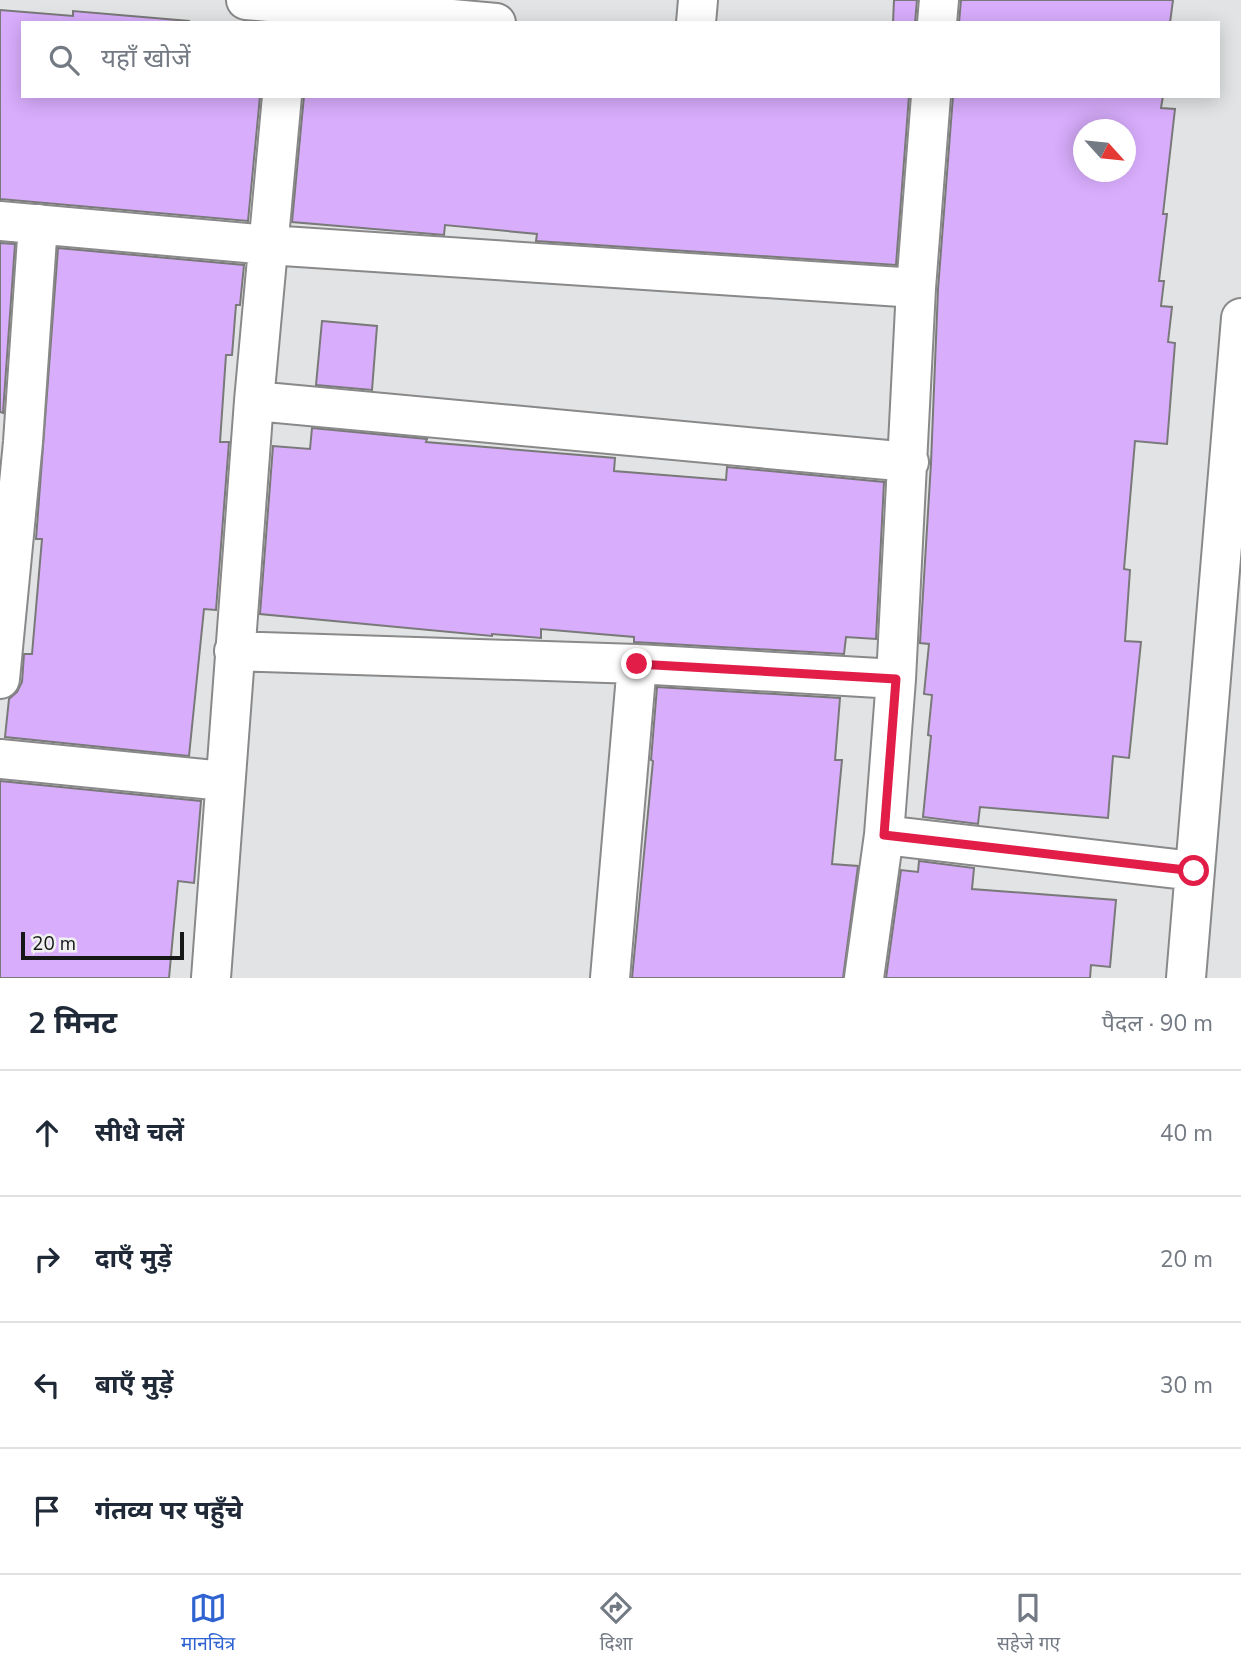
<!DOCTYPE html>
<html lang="hi">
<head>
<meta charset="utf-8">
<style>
  body { margin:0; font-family:"Nunito Sans","Noto Sans Devanagari",sans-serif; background:#f6f6f7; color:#1f2937 }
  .compass { position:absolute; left:1073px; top:119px; width:63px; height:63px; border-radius:50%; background:#fff; box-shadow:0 4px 18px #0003; rotate:117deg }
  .scale { position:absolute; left:21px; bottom:18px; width:163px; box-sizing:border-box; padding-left:7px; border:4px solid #161717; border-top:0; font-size:19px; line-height:24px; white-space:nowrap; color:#161717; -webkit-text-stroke:5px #f0f0f1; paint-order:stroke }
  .stop { position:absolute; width:21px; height:21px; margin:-16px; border:5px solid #e11d48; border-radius:50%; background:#fff }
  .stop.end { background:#e11d48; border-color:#fff; box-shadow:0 2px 7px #0008 }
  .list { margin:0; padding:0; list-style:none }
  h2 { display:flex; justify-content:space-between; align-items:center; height:91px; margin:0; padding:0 28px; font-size:30px }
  h2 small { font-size:23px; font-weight:400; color:#747a83 }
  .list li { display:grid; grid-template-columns:46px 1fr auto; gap:21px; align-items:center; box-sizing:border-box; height:126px; padding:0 28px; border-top:2px solid #e0e1e3 }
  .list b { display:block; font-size:26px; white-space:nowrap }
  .list em { font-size:23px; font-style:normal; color:#747a83 }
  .icon { flex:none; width:38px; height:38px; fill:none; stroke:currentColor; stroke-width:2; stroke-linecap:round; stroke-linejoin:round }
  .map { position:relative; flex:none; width:1241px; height:978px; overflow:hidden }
  .search { position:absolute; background:#fff; box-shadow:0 4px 18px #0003; left:21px; right:21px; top:21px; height:77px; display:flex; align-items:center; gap:18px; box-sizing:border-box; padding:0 24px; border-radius:0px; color:#747a83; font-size:26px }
  .sheet { height:595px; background:#fff }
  nav { display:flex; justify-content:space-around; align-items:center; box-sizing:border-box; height:98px; border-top:2px solid #e0e1e3; background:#fff; font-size:19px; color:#747a83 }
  nav a { display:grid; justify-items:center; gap:4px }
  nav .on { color:#3063d2 }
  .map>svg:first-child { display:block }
  .building { fill:#d8adfc; stroke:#7a797a; stroke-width:2; fill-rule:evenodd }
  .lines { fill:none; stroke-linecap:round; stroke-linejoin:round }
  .street-casing { stroke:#89898a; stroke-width:42 }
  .street { stroke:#fff; stroke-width:38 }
  .route { stroke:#e11d48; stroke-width:9 }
</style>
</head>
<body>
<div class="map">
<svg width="1241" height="978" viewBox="0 0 1241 978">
  <rect width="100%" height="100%" fill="#e2e3e4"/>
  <path class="building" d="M894,0H917L915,23H893Z
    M961,0H1173L1170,23H959Z
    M0,10L73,16V11L189,21V23H23V96H260L248,221L0,199Z
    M304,96H909L896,265L536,241L537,234L445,225L444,235L292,222Z
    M953,96H1163L1161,108L1175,109L1163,214H1167L1159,281H1164L1161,306L1172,307L1168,342L1175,343L1167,444L1135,441L1124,569L1130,570L1125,641L1141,642L1129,758L1113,756L1108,818L980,807L978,824L923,817L931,736L928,735L932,695L924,694L929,644L920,643L931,463L938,289ZM1083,130H1125V172H1083Z
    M0,243L15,244L3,413L0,412Z
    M58,248L244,265L240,305H236L232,355H226L220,442H229L216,610L204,609L189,756L5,737L9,699L17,692L22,682L24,654H32L42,539H36Z
    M322,321L377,326L372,390L316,385Z
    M312,428L427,439L426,442L615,458L614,471L726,480L727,467L884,482L876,639L846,637L844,654L634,642V637L541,629V638L492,634V636L260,614L273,446L310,449Z
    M657,687L840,698L835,760H842L832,864L858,866L843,978H632L653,761L651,760Z
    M0,781L201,801L194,883L178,881L169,978H0Z
    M919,861L974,868L972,889L1116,900L1110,967L1091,965L1090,978H886L901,870L918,872Z"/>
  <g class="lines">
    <g class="street-casing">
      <path id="street" d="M246,0L496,23
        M696,23L698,0
        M937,23L939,0
        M0,221L268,245L916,288
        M254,401L909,462
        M234,651L637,664L896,679
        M0,679L23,442L38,224
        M0,759L224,781
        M884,835L1194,871
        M211,978L254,401L282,96
        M610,978L637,664
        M864,978L884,835L896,679L916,288L931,96
        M1186,978L1241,318"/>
    </g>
    <use href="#street" class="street"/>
  </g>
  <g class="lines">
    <path class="route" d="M637,664L896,679L884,835L1194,871"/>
  </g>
</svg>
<svg class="compass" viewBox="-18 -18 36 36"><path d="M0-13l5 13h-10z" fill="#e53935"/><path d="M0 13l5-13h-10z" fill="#747a83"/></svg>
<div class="scale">20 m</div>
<div class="stop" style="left:1194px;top:871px"></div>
<div class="stop end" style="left:637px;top:664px"></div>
<div class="search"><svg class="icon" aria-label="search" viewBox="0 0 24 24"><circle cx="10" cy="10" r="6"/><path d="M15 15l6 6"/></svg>यहाँ खोजें</div>
</div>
<section class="sheet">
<h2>2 मिनट<small>पैदल · 90 m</small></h2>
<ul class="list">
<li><svg class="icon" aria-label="ahead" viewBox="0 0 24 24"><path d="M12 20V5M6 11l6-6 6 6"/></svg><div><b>सीधे चलें</b></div><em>40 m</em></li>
<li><svg class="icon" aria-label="right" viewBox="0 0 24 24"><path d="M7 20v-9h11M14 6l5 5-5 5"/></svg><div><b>दाएँ मुड़ें</b></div><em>20 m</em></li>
<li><svg class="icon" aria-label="left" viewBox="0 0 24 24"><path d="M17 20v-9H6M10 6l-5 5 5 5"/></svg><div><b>बाएँ मुड़ें</b></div><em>30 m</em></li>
<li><svg class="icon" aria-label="arrive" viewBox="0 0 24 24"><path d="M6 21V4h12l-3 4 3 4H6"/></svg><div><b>गंतव्य पर पहुँचे</b></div></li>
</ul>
</section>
<nav>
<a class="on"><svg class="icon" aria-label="map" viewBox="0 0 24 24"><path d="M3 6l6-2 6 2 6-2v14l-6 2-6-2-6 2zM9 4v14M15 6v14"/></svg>मानचित्र</a>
<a><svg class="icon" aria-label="directions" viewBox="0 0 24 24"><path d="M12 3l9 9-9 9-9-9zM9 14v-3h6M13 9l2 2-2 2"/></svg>दिशा</a>
<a><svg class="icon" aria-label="saved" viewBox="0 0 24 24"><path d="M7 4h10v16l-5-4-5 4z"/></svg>सहेजे गए</a>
</nav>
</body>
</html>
